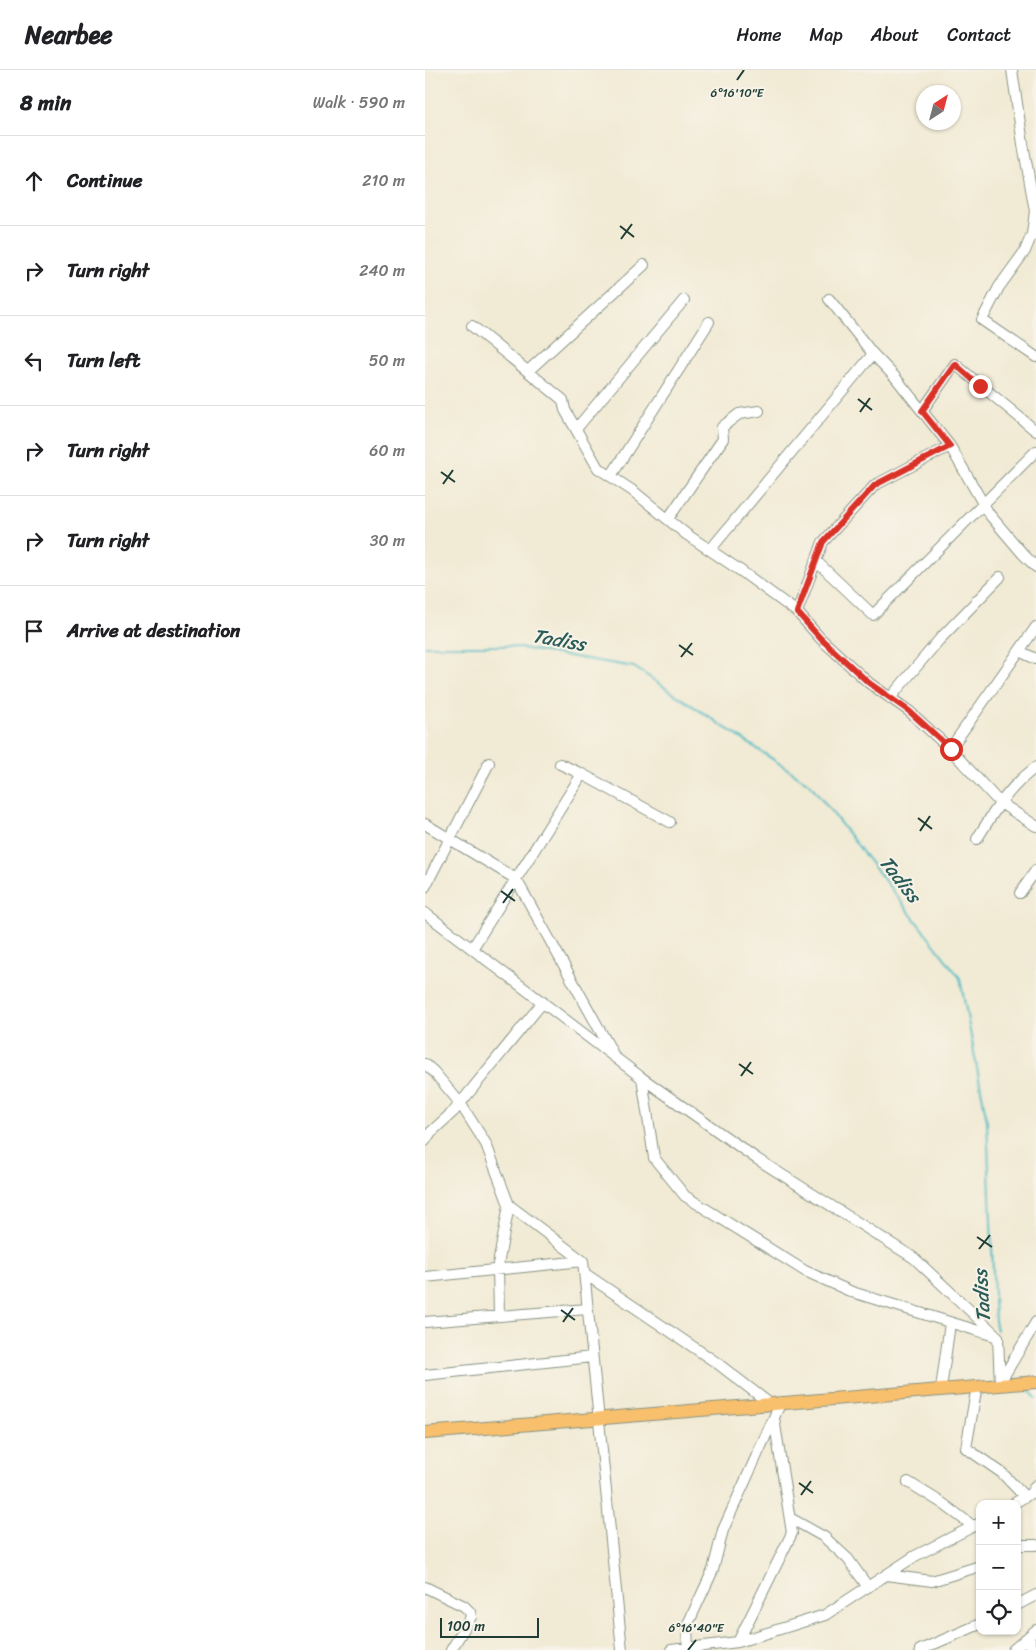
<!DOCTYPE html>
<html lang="en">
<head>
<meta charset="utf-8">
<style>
  body { margin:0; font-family:Sriracha,sans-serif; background:#f6f6f6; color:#202124 }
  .controls { position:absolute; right:15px; bottom:15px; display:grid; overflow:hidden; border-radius:10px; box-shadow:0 1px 4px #0004 }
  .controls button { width:45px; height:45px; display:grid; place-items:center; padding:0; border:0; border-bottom:1px solid #e0e0e0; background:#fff; color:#202124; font:25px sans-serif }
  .compass { position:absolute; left:491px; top:15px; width:45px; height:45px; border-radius:50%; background:#fff; box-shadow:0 1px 4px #0004; rotate:36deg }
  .scale { position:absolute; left:15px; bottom:12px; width:99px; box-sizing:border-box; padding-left:5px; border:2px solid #1f3d34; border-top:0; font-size:14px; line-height:18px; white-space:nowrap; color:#1f3d34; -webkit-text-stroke:4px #f7f3e8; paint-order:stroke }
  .stop { position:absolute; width:15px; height:15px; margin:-11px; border:4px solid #d93025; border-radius:50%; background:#fff }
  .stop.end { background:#d93025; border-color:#fff; box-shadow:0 1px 5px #0008 }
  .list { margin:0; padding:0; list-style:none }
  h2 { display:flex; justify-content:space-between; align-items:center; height:65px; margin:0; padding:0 20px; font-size:21px }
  h2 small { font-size:16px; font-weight:400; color:#757577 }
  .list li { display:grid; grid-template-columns:32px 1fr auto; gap:15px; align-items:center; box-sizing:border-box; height:90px; padding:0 20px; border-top:1px solid #e0e0e0 }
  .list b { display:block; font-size:19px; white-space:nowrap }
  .list em { font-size:16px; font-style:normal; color:#757577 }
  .icon { flex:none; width:28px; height:28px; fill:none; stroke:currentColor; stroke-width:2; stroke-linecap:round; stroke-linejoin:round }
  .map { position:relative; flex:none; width:611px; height:1580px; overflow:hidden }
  header { display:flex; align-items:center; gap:30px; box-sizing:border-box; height:70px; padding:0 25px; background:#fff; border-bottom:1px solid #e0e0e0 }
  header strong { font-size:24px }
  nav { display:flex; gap:28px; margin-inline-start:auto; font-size:18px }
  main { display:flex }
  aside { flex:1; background:#fff }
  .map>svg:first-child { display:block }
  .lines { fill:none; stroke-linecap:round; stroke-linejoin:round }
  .stream { stroke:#4cbbc4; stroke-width:2 }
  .minor-casing { stroke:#889484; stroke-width:12 }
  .major-casing { stroke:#889484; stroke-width:14 }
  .minor { stroke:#fff; stroke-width:10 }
  .major { stroke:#f8bf6c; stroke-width:12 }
  .route { stroke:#d93025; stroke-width:6 }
  .ticks { fill:none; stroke:#1f3d34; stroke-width:2 }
  .labels { text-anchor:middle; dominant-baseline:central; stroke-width:4; stroke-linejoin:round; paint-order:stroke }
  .water-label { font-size:20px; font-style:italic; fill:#2a5c58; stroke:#f7f3e8 }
  .ticks-label { font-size:12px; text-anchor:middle; fill:#1f3d34; stroke:#f7f3e8; stroke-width:4; stroke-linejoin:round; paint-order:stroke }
</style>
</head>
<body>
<header>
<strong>Nearbee</strong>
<nav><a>Home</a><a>Map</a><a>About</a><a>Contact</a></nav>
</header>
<main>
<aside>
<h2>8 min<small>Walk · 590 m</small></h2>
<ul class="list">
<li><svg class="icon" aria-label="ahead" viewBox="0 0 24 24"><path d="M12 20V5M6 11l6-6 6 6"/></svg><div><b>Continue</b></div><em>210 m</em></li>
<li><svg class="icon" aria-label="right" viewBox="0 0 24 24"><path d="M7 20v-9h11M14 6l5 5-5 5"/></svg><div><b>Turn right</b></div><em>240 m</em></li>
<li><svg class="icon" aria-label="left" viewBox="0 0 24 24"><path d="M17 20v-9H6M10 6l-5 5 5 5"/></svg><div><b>Turn left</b></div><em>50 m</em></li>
<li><svg class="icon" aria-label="right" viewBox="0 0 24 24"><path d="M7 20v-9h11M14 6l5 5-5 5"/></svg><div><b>Turn right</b></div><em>60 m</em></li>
<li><svg class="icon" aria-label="right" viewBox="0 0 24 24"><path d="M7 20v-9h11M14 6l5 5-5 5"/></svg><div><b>Turn right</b></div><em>30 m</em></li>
<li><svg class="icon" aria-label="arrive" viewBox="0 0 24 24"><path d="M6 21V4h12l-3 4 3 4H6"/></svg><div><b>Arrive at destination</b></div></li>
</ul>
</aside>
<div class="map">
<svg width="611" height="1580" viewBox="0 0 611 1580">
  <rect width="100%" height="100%" fill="#f7f3e8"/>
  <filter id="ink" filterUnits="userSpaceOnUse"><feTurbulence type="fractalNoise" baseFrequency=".02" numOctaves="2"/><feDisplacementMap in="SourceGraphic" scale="10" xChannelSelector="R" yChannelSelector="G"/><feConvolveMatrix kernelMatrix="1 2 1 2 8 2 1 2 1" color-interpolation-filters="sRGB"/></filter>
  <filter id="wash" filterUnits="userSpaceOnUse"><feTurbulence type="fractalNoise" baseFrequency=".0096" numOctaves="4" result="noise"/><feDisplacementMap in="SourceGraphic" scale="20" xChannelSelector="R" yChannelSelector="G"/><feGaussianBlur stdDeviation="1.12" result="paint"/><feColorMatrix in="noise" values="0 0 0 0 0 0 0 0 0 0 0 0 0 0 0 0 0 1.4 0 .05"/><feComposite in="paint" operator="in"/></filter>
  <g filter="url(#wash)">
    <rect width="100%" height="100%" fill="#f1ead4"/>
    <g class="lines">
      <path class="stream" d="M0,576H84L209,597L385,714L535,908L562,1051L570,1251L572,1260
        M601,1317L611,1328"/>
    </g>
  </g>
  <g filter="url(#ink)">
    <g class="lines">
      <g class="minor-casing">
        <path id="minor" d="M587,0L598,74L610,141L607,164L600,181L574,217L557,250L611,287
          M404,229L448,284L470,307L525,376L564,444L598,484L611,497
          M47,256L138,330L140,340L173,398L208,421L261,464L316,501L372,542L396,569L444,613L484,641L525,679L574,732L611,756
          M103,301L219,195
          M497,341L530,294L611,361
          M151,359L259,230
          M186,406L284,252
          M243,449L298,369L297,357L314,344L334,341
          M285,480L448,284
          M391,491L448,545L611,381
          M372,542L398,472L450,415L525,376
          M594,581L611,589
          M465,628L514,570L575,507
          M525,679L611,557
          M135,694L157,704L245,752
          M0,754L91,809L187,982
          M552,769C569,741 584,717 611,697
          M0,817L64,693
          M595,823L611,800
          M0,843L217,1008L332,1089L489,1188L573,1267
          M47,879L157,704
          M0,994L9,1002L35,1033L61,1074L84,1135L158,1191L197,1580
          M217,1008L229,1088L260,1126L380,1201L427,1222L573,1267L575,1314
          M0,1071L6,1062L29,1041L118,932
          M159,1203L292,1293L344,1333
          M0,1207L158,1191
          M74,1246L73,1195L84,1135
          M0,1252L162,1239
          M0,1305L167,1287
          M576,1311L611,1252
          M552,1316L541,1378L577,1403L600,1427
          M516,1319L525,1253
          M483,1412L517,1433L548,1456
          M588,1434L606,1423L611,1415
          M365,1448L399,1467L423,1489L443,1517
          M592,1475H611
          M461,1505L507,1511L555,1496
          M0,1517L39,1536L45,1542L46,1547L26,1580
          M592,1535L611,1525
          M605,1566V1580
          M313,1572L367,1463L349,1348
          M246,1580L313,1572L400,1545L490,1486L555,1453
          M265,1580L263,1578L262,1556L288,1500L298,1460L356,1332
          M495,1580L555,1554
          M588,1580L611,1560"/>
      </g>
      <g class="major-casing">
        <path id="major" d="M0,1363L611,1312"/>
      </g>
      <use href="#minor" class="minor"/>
      <use href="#major" class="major"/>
    </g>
  </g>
  <g class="lines" filter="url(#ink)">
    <path class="route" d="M526,679L484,641L444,613L396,569L372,542L398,472L450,415L525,376L497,341L530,294L555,316"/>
  </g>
  <path class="ticks" d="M312,10L319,0M195,156L209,167M196,169L207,154M433,329L447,340M435,342L445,328M16,402L30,412M18,414L28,400M254,575L268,585M256,587L267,573M493,748L507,759M495,761L505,746M76,821L90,831M78,833L88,819M314,994L328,1004M316,1006L326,992M552,1167L567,1177M554,1179L565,1165M136,1240L150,1250M138,1252L148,1238M374,1413L388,1423M376,1425L386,1411M263,1580L271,1570"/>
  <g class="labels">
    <g class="water-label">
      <text transform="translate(134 570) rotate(10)">Tadiss</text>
      <text transform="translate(475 809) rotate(52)">Tadiss</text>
      <text transform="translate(557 1226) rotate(-94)">Tadiss</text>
    </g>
  </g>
  <g class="ticks-label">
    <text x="312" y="27">6°16'10"E</text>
    <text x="271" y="1562">6°16'40"E</text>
  </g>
</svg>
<div class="controls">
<button>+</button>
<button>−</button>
<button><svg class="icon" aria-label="locate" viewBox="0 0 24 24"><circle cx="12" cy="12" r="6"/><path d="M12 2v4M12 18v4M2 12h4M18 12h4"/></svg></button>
</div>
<svg class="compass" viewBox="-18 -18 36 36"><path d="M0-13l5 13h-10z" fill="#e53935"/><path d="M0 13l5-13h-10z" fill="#757577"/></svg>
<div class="scale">100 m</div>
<div class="stop" style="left:526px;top:679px"></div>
<div class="stop end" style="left:555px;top:316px"></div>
</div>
</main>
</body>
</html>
